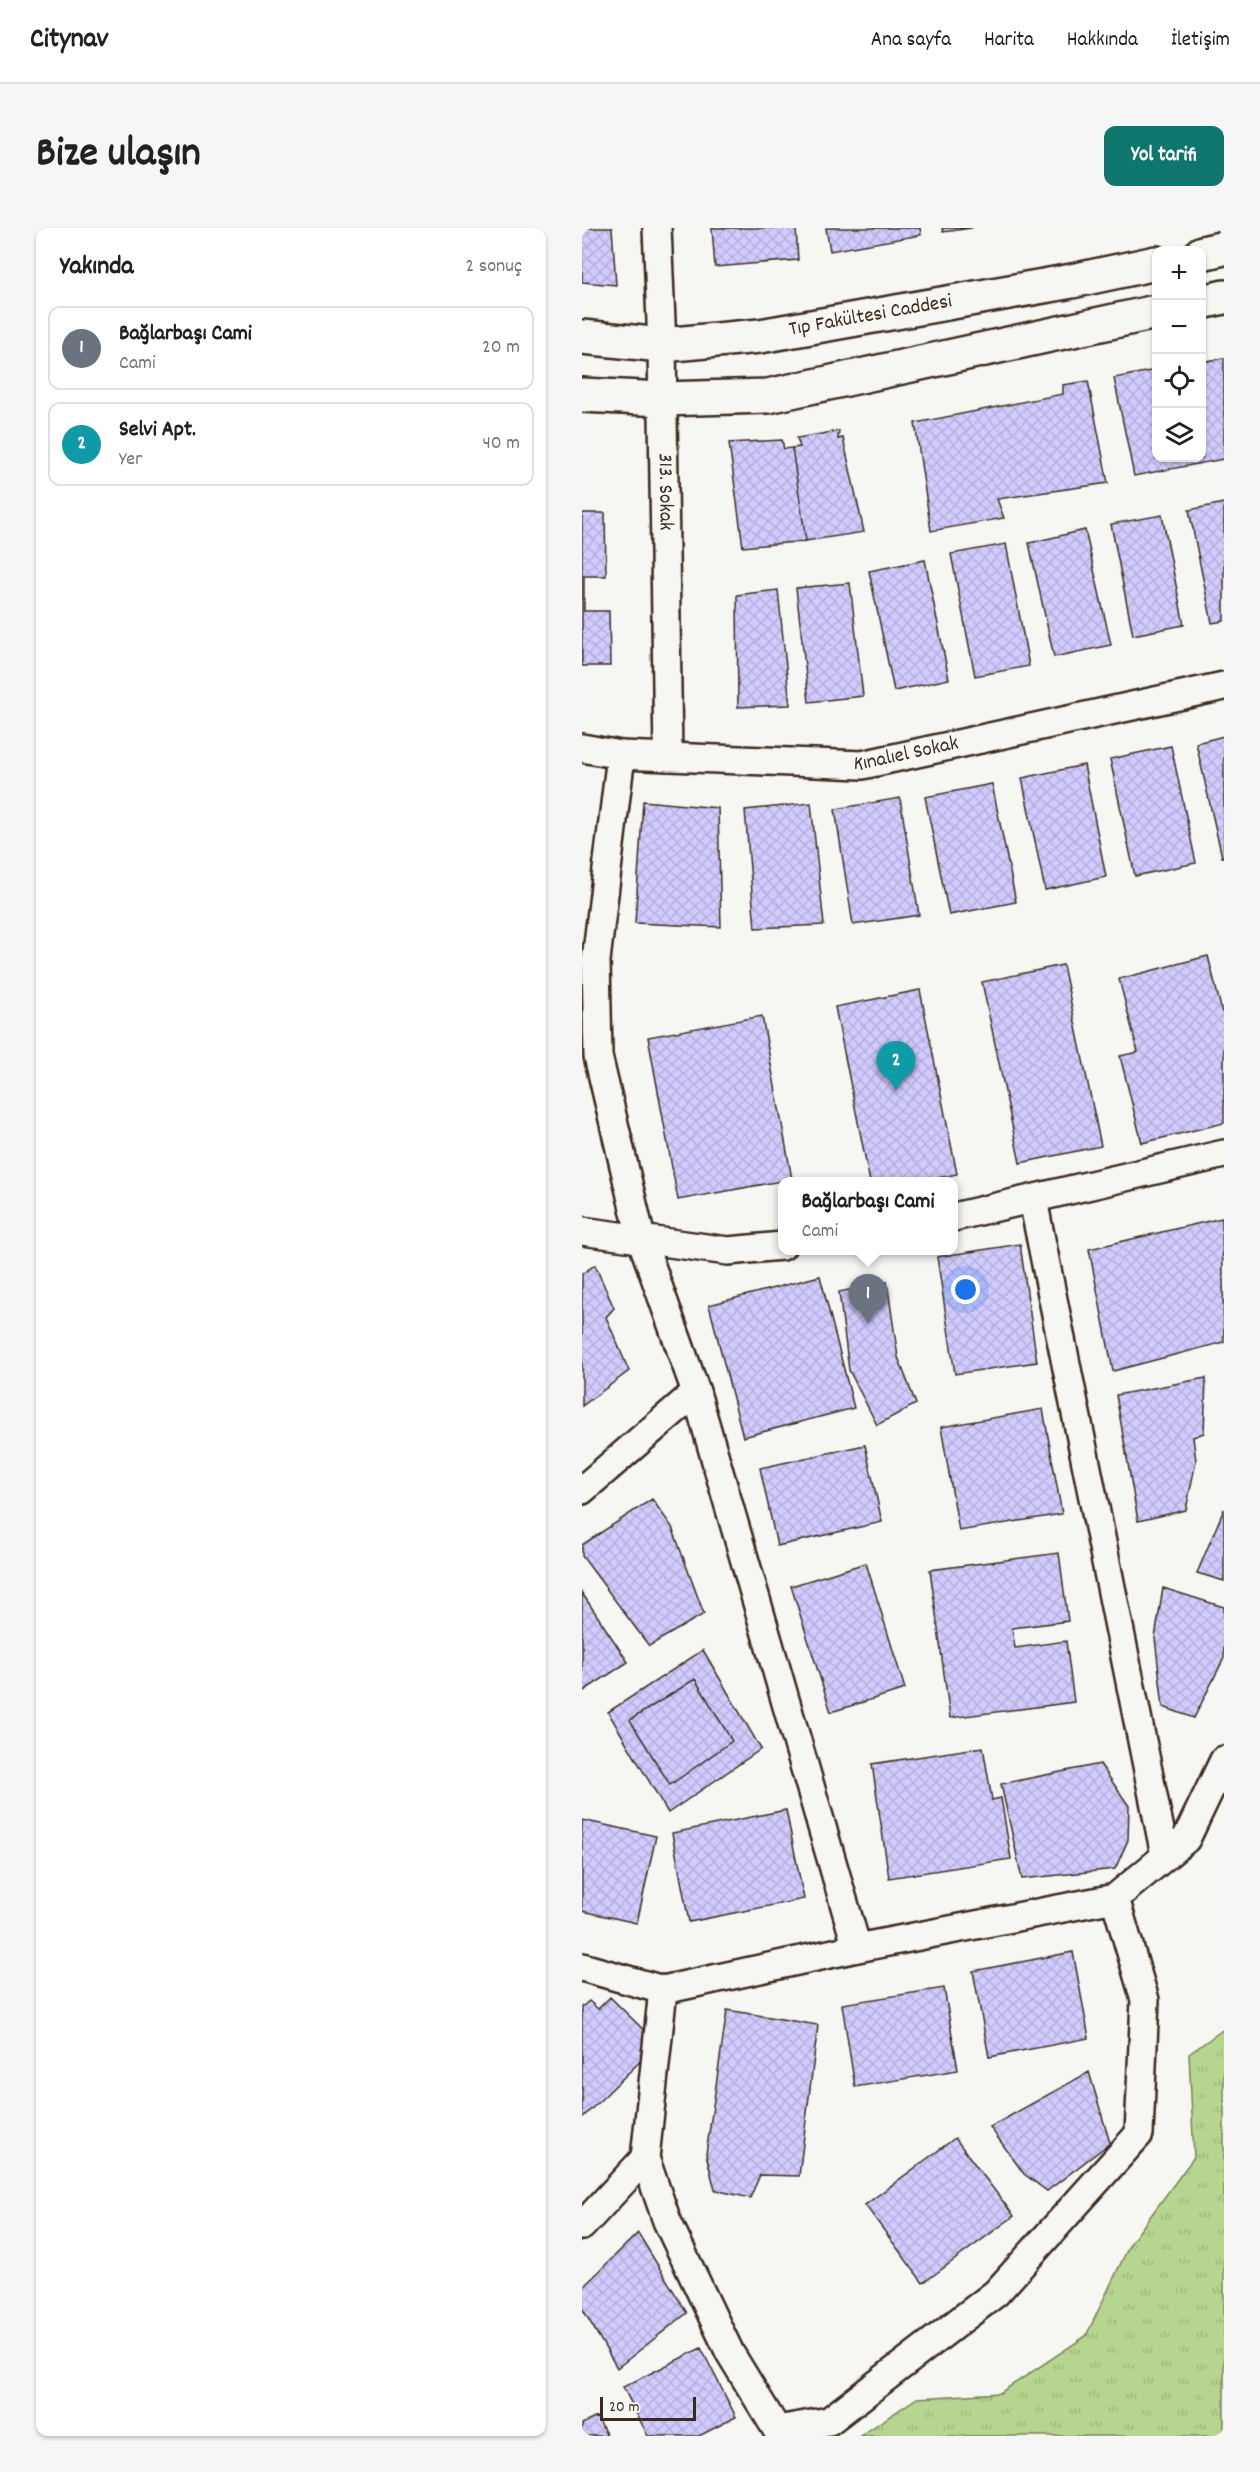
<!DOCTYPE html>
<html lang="tr">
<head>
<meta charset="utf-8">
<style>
  body { margin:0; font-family:Dekko,sans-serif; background:#f6f6f6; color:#202124 }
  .controls { position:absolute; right:18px; top:18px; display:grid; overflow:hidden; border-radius:12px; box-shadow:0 2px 4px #0004 }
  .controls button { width:54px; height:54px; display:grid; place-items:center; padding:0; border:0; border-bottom:2px solid #e0e0e0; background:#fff; color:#202124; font:30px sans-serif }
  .scale { position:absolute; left:18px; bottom:15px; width:96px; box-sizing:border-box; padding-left:6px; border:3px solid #3b2a1e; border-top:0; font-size:16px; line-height:21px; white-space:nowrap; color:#3b2a1e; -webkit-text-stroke:4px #f6f6f2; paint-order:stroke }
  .you { position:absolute; left:384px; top:1062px; width:21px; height:21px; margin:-15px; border:4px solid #fff; border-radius:50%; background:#1a73e8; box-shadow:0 0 0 9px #1a73e833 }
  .badge { display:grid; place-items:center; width:39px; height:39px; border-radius:50%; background:#0f766e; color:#fff; font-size:20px; font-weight:700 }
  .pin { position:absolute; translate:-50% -50px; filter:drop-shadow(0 2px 3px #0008) }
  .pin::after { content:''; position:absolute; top:32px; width:21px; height:18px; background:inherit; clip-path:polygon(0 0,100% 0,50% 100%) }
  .popup { position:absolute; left:196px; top:949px; width:180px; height:78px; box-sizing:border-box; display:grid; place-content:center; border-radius:12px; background:#fff; filter:drop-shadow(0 2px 4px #0005); font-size:20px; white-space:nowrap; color:#757577 }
  .popup b { font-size:22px; color:#202124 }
  .popup::after { content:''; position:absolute; left:50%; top:100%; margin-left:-12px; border:12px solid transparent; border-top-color:#fff }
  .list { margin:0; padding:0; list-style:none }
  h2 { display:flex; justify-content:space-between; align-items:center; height:78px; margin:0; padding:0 24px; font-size:26px }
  h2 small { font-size:20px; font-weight:400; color:#757577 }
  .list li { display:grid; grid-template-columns:39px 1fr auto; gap:18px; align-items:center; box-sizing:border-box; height:84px; margin:0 12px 12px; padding:0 12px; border:2px solid #e0e0e0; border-radius:12px }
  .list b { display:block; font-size:22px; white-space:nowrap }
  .list p { margin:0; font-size:20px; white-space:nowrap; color:#757577 }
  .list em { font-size:20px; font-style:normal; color:#757577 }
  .icon { flex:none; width:33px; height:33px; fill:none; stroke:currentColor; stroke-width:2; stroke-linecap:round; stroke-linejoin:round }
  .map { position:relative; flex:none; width:642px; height:2208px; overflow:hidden; border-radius:12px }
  header { display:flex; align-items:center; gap:36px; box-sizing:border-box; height:84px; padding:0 30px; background:#fff; border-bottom:2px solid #e0e0e0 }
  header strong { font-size:28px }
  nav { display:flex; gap:33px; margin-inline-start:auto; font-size:21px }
  .intro { display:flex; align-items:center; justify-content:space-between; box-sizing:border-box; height:144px; padding:0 36px }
  h1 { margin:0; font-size:42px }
  .button { padding:15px 27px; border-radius:12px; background:#0f766e; color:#fff; font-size:21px; font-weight:700 }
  main { display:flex; gap:36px; padding:0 36px }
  aside { flex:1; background:#fff; border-radius:12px; box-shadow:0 2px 4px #0004 }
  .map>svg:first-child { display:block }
  .grass { fill:url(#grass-tufts); stroke:#788056; stroke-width:1.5 }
  .building { fill:url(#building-cross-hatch); stroke:#3b2a1e; stroke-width:1.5 }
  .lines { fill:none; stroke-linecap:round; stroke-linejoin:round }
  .minor-casing { stroke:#3b2a1e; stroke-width:32 }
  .secondary-casing { stroke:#3b2a1e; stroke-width:38 }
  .minor { stroke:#f6f6f2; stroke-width:27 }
  .secondary { stroke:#f6f6f2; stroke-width:33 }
  .labels { text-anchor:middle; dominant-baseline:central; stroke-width:4.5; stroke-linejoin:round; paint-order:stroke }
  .street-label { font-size:21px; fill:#3b2a1e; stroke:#f6f6f2 }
</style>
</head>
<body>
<header>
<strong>Citynav</strong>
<nav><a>Ana sayfa</a><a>Harita</a><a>Hakkında</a><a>İletişim</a></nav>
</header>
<div class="intro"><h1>Bize ulaşın</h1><a class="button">Yol tarifi</a></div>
<main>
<aside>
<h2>Yakında<small>2 sonuç</small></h2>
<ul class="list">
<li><span class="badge" style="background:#6b7280">1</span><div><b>Bağlarbaşı Cami</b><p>Cami</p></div><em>20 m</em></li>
<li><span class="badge" style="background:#0f9aa8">2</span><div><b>Selvi Apt.</b><p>Yer</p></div><em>40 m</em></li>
</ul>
</aside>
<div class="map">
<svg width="642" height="2208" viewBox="0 0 642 2208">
  <defs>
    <pattern id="grass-tufts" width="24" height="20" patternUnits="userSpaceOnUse" patternTransform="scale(1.5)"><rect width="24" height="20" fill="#b6d58e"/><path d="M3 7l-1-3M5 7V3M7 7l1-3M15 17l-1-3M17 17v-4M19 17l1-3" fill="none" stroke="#9db77a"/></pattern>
    <pattern id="building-cross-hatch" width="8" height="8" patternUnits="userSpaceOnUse" patternTransform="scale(1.5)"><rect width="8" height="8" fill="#d1cbfe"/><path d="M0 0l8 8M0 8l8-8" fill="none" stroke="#b4aed9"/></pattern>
  </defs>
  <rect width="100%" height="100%" fill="#f6f6f2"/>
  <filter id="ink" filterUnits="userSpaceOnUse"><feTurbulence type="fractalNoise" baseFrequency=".0167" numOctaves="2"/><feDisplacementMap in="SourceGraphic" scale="12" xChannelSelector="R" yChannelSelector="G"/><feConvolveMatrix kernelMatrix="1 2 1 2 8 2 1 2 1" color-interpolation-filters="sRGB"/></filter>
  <g filter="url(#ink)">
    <path class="grass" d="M642,1801V2208H278L335,2170L418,2165L504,2108L548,2016L612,1929L607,1826Z"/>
    <path class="building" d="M0,0H30L34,57L0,54Z
      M130,0H214L216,32L133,39Z
      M244,0H338L339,7L248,23Z
      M360,0H390L361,4Z
      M642,130V231L552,248L532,150L574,142V230H620V134Z
      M506,153L526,255L415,271L422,290L349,303L333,195L481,166V157Z
      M257,203L256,211L261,210L282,304L224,313L210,220L218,219L215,210Z
      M200,212L202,221L210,220L224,313L161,319L147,215Z
      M642,275V393L630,395L607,282Z
      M0,285H23L24,348H2V383H27L28,438H0Z
      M580,287L602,397L551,407L529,296Z
      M503,302L529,417L472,429L447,315Z
      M424,316L447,438L393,448L369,326Z
      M343,332L367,451L312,463L287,343Z
      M268,355L281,468L227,474L214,360Z
      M196,362L208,477L156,479L155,367Z
      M642,508V629H640L614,515Z
      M589,518L614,635L553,648L528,531Z
      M502,537L524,649L463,662L440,550Z
      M410,556L434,674L367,687L343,569Z
      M318,570L337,687L271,697L253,581Z
      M61,573L136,580L139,699L53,695Z
      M229,575L242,697L173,700L163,582Z
      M626,728L640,784L642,783V895L560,915L538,828L556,824L537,751Z
      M481,737L519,918L438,935L400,754Z
      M338,762L375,946L337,954H288L253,779Z
      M180,788L210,951L96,972L66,809Z
      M640,990L642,1114L531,1143L507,1021Z
      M438,1016L455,1134L373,1146L355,1029Z
      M13,1037L32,1080L24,1089L47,1143L0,1178V1046Z
      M238,1048L272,1180L161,1209L127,1077Z
      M305,1054L316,1129L334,1176L295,1197L267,1142L257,1064Z
      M624,1150L622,1205L611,1209L614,1233L604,1282L556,1293L534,1167Z
      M461,1181L480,1286L377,1303L359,1199Z
      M283,1217L300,1294L195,1318L178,1240Z
      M70,1271L90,1299L122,1386L67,1418L0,1328V1317Z
      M642,1281V1353L615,1345Z
      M477,1325L486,1393L430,1400L433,1420L484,1413L492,1474L368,1490L348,1342Z
      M284,1335L323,1461L249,1484L209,1358Z
      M581,1360L642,1379V1430L612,1490L581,1479L573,1410Z
      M0,1365L46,1434L0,1464Z
      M121,1422L179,1521L86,1585L26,1484Z
      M113,1451L150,1513L88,1557L48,1492Z
      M401,1519L410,1572L419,1570L429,1631L307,1650L290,1536Z
      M518,1536L547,1578L546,1612L533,1641L440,1651L419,1556Z
      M204,1582L222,1671L107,1694L90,1605Z
      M0,1592L74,1608L55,1695L0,1683Z
      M491,1724L507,1810L407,1829L391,1743Z
      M362,1760L376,1842L273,1859L260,1776Z
      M28,1769L76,1816L0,1890V1779L7,1773L16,1781Z
      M145,1782L236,1797L217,1948L178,1947L168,1970L133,1962L124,1926Z
      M507,1844L528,1915L465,1963L442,1946L408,1899Z
      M373,1910L432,1988L341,2055L283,1977Z
      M56,2005L105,2085L35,2140L0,2080V2060Z
      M119,2120L154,2189L117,2208H66L41,2159Z
      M15,2189L25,2208H0V2196Z"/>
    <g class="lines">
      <g class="minor-casing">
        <g id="minor">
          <path id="s1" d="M75,0L80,117L86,529"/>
          <path id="s2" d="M0,520L39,527L280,537L642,458"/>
          <path d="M39,527L14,732L16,828L59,1010L114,1164L275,1720"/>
          <path d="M451,972L583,1627"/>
          <path d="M372,989L642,926"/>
          <path d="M0,1003L146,1023L200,1018"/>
          <path d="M0,1262L114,1164"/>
          <path d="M0,1739L81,1762L275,1720L533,1670L604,1611L642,1532"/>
          <path d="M81,1762L63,1930L85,1993L148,2125L195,2202L247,2193L414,2065L557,1906L563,1772L533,1670"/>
          <path d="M0,1998L63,1930"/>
        </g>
      </g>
      <g class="secondary-casing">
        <g id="secondary">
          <path d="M620,25L642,20"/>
          <path d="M620,74L642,69"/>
          <path id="s3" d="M0,109L80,117L178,108L490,53L574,35"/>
          <path d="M0,167L80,171L186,168L574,84"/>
        </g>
      </g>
      <use href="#minor" class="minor"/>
      <use href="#secondary" class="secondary"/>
    </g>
  </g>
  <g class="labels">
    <g class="street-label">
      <text stroke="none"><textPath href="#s3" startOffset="291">Tıp Fakültesi Caddesi</textPath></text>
      <text stroke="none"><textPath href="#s1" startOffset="264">313. Sokak</textPath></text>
      <text stroke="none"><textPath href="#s2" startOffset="326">Kınalıel Sokak</textPath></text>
    </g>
  </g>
</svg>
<div class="controls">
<button>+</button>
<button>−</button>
<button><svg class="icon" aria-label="locate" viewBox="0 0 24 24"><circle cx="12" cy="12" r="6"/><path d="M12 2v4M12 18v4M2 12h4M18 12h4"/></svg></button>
<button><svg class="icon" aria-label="layers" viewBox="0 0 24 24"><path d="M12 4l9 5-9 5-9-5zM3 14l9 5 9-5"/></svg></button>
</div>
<div class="scale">20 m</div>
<div class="you"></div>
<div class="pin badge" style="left:286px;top:1096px;background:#6b7280">1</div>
<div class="popup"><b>Bağlarbaşı Cami</b>Cami</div>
<div class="pin badge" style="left:314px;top:863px;background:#0f9aa8">2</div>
</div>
</main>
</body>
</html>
